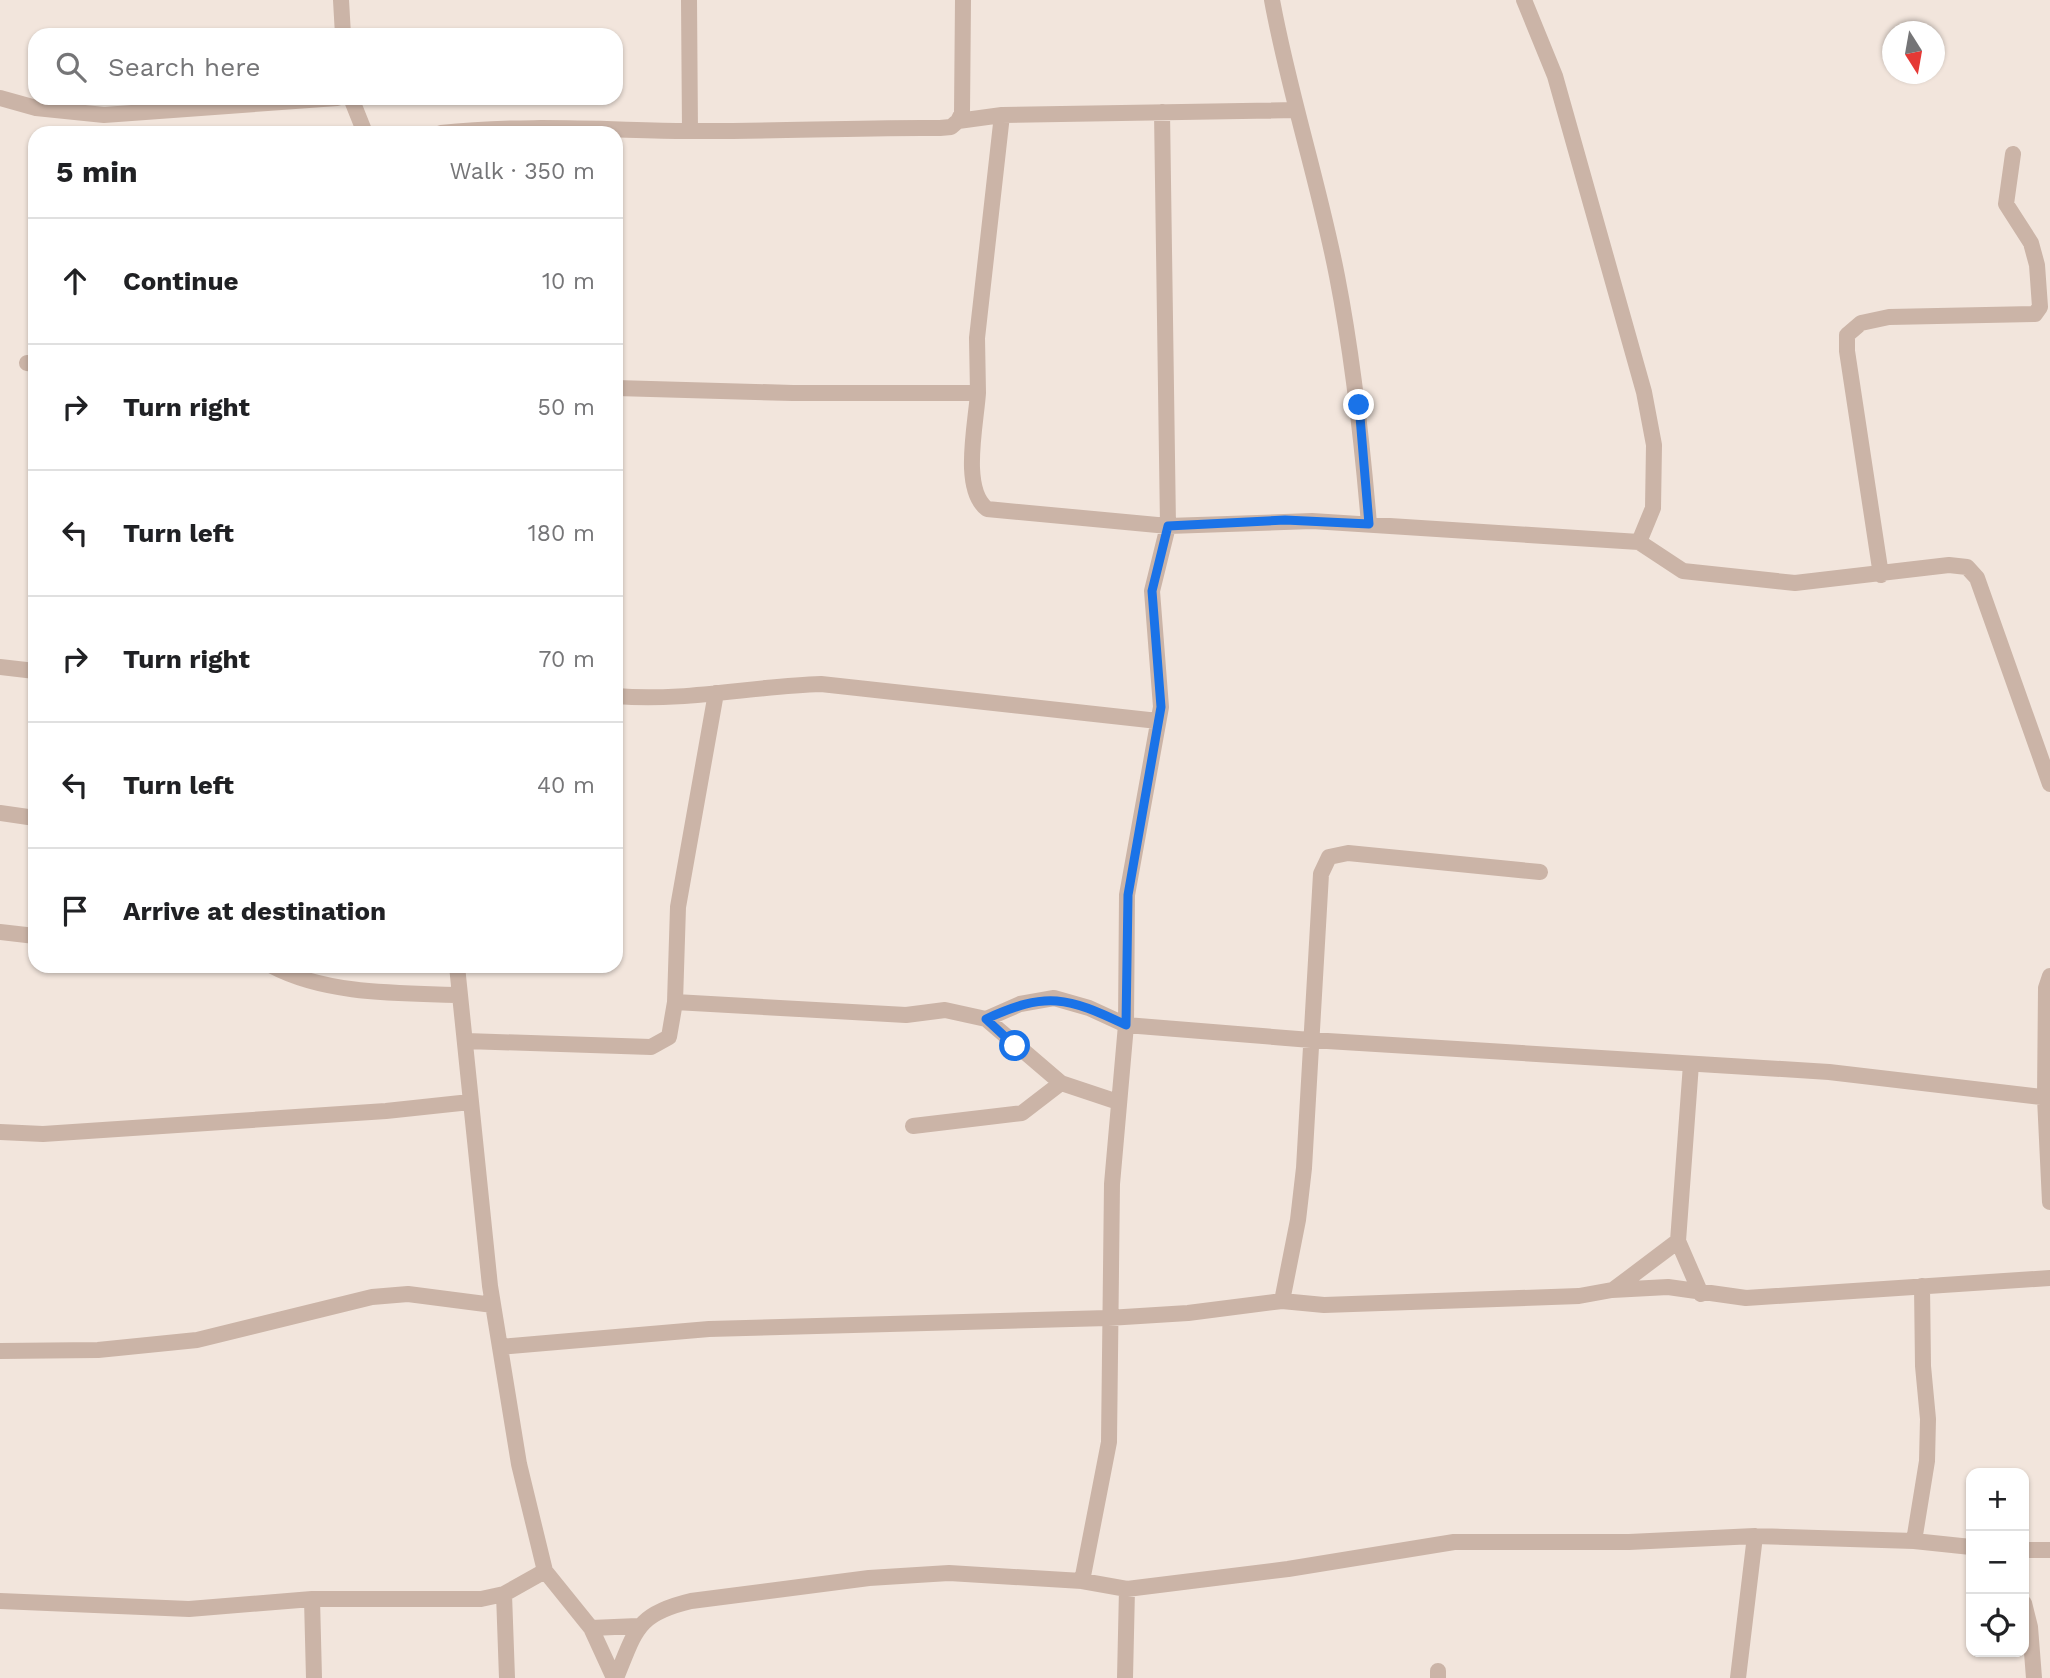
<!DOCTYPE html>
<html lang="en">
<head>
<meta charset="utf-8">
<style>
  body { margin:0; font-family:"Work Sans",sans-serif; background:#f6f6f6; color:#202124 }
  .controls { position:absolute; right:21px; bottom:21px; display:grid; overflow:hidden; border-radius:14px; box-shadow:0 2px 5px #0004 }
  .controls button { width:63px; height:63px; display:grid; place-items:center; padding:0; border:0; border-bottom:2px solid #e0e0e0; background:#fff; color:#202124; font:35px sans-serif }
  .compass { position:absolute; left:1882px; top:21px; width:63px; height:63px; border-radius:50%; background:#fff; box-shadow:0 2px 5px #0004; rotate:169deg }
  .stop { position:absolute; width:21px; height:21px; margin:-16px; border:5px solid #1a73e8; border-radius:50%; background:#fff }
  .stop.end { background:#1a73e8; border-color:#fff; box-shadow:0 2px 7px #0008 }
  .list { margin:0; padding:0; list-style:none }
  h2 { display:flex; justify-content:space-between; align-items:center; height:91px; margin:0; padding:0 28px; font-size:30px }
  h2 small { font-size:23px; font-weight:400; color:#757577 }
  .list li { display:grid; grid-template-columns:46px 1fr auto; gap:21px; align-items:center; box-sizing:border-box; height:126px; padding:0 28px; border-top:2px solid #e0e0e0 }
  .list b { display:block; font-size:26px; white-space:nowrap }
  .list em { font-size:23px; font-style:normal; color:#757577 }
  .icon { flex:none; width:38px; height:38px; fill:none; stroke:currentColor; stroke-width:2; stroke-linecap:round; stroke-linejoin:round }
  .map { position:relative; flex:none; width:2050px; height:1678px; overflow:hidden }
  .search { position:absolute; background:#fff; box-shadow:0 2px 5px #0004; left:28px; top:28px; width:595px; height:77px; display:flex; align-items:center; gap:18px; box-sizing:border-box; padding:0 24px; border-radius:21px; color:#757577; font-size:26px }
  .panel { position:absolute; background:#fff; box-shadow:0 2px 5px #0004; left:28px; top:126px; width:595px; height:847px; border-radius:21px }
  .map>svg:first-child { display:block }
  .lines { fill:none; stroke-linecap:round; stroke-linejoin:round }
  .minor { stroke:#cbb4a7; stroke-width:16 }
  .route { stroke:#1a73e8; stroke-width:9 }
</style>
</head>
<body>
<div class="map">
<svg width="2050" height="1678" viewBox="0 0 2050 1678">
  <rect width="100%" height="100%" fill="#f2e5dc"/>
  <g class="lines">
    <path class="minor" d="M341,0L343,35
      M689,0L690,131
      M1272,0C1289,93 1319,183 1337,276C1353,358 1362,441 1369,524
      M1524,0L1555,76L1644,392L1654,445L1653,508L1639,542
      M0,98L36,108L104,115L337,98
      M351,98L365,133
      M958,121L962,113L963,0
      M441,133C523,124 606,130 688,131C772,132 856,127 940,128L951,127L958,121L1002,115L1297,110
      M27,363L35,364
      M616,388L793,393H978L977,338L1002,115
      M978,393C976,424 961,489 987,509L1168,526L1312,521L1639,542L1683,571L1795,583L1949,565L1967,567L1977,578L2050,784
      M1881,575L1847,351V335L1861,323L1889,317L2035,314L2040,307L2037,265L2031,243L2006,204L2013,154
      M0,667L35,671
      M616,696C685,702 752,686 821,684L1158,721
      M0,813L35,818
      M0,932L35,936
      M272,966C327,995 400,993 460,995
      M457,966L490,1286L519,1464L545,1571L591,1628L614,1678
      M2050,976L2046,988L2045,1098L2050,1202
      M675,1002L678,907L716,693
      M986,1019L1020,1004L1054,998L1089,1008L1126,1025L1311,1040L1829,1072L2050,1098
      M466,1041L651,1047L669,1037L675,1002L906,1015L945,1010L986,1019L1061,1083L1118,1102
      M1691,1064L1678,1241L1701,1294
      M913,1126L1022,1113L1061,1083
      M0,1132L43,1134L386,1111L470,1102
      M1613,1290L1678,1241
      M1282,1301L1298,1220L1304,1168L1321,874L1329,857L1348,853L1540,872
      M500,1347L709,1329L1108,1318L1188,1313L1282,1301L1324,1305L1579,1296L1612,1290L1668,1287L1746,1298L2050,1278
      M0,1351L98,1350L197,1340L372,1297L408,1294L493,1305
      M1914,1541L1927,1461L1928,1419L1923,1366L1922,1286
      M2024,1550H2050
      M1082,1581L1109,1442L1112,1184L1126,1025L1127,895L1161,707L1152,591L1168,526L1162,112
      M504,1594L507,1678
      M312,1599L314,1678
      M0,1601L189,1609L312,1599H481L504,1594L545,1571
      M2024,1603L2030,1627L2034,1678
      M591,1628L638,1626
      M616,1678C636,1630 636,1614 691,1601L869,1578L949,1573L1082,1581L1127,1589L1288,1569L1454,1542H1629L1755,1536L1914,1541L1971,1547
      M1125,1678L1127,1589
      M1438,1678V1671
      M1738,1678L1755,1536"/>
  </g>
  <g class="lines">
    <path class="route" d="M1015,1046L986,1019C1047,991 1067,997 1126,1025L1128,895L1161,707L1152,591L1168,526L1285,520L1369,524L1359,405"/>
  </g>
</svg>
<div class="controls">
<button>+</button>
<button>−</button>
<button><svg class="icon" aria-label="locate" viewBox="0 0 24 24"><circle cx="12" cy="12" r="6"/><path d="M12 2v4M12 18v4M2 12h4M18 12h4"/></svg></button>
</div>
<svg class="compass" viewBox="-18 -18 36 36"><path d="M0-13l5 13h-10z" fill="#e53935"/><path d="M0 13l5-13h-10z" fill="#757577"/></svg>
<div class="stop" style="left:1015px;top:1046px"></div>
<div class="stop end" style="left:1359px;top:405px"></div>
<div class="search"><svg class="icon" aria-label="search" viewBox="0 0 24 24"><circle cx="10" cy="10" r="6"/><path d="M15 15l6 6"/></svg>Search here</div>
<section class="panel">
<h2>5 min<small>Walk · 350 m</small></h2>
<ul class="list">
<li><svg class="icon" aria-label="ahead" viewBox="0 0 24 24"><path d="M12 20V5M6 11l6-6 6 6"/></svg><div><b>Continue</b></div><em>10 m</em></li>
<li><svg class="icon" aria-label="right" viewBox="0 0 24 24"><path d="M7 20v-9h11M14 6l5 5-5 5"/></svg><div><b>Turn right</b></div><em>50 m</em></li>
<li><svg class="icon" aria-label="left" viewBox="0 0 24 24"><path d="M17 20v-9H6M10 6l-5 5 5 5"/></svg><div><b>Turn left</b></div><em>180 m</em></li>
<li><svg class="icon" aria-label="right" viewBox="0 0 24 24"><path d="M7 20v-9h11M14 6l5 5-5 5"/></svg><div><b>Turn right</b></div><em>70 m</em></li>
<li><svg class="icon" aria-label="left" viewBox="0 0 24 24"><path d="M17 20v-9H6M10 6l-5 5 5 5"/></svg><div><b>Turn left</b></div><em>40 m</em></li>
<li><svg class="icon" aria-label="arrive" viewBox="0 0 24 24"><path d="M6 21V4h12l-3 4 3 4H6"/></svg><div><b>Arrive at destination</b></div></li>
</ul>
</section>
</div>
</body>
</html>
